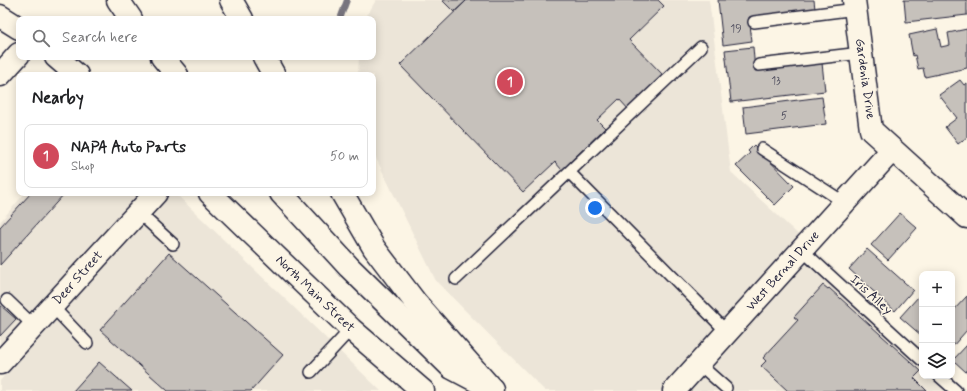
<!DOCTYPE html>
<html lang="en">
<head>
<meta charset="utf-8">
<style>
  body { margin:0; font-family:Mynerve,sans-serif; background:#f2f2f2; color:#202124 }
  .controls { position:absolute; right:12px; bottom:12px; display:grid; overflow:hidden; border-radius:8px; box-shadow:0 2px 10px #0003 }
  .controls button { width:36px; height:36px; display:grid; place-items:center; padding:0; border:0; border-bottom:1px solid #e0e0e0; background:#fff; color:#202124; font:20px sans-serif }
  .you { position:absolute; left:595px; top:208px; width:14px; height:14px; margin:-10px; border:3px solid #fff; border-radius:50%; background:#1a73e8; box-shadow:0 0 0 6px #1a73e833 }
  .badge { display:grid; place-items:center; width:26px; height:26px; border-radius:50%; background:#d1495b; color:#fff; font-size:13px; font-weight:700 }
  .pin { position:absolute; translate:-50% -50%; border:2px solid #fff; box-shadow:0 1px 4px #0006 }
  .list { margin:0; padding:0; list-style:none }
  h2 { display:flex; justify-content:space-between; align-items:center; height:52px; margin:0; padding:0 16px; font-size:17px }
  h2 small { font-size:13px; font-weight:400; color:#757577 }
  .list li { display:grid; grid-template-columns:26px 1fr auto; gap:12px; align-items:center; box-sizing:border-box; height:64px; margin:0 8px 8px; padding:0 8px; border:1px solid #e0e0e0; border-radius:8px }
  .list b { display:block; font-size:15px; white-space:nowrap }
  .list p { margin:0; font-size:13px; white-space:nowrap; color:#757577 }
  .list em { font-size:13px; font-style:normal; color:#757577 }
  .icon { flex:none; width:22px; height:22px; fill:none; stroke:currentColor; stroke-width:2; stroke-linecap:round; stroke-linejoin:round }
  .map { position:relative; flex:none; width:967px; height:391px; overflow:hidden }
  .search { position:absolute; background:#fff; box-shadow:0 2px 10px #0003; left:16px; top:16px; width:360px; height:44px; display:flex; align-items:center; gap:10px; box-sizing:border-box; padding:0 14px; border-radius:8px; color:#757577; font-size:15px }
  .panel { position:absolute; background:#fff; box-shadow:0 2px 10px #0003; left:16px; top:72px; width:360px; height:124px; border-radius:8px }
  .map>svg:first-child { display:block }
  .built { fill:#ece5d8 }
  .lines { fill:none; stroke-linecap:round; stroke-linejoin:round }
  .stream { stroke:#78757e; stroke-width:6 }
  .building { fill:#c6c1bb; stroke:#22223b }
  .service-casing { stroke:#22223b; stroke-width:14 }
  .minor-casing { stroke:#22223b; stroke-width:25 }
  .primary-casing { stroke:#22223b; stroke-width:25 }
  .motorway-casing { stroke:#22223b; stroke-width:25 }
  .service { stroke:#fcf5e5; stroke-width:11 }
  .minor { stroke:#fcf5e5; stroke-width:22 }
  .primary { stroke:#fcf5e5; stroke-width:22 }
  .motorway { stroke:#fcf5e5; stroke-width:22 }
  .labels { text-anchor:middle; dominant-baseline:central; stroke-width:3; stroke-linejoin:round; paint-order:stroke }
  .number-label { font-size:11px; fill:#4b4a5b }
  .street-label { font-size:13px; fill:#22223b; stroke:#fcf5e5 }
</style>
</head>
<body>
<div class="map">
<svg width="967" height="391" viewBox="0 0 967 391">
  <rect width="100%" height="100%" fill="#fcf5e5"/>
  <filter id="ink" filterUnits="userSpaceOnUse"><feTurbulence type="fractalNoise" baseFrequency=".025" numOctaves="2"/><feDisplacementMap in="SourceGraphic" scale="8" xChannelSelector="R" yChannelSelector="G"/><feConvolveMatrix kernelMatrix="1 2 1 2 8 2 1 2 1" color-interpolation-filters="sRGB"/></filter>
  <g filter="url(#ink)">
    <path class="built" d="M376,0H709L731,172L922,350V376H951L967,391H545L436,281L373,152V75H358L359,57H373V19H365Z
      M25,193H175L381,391H0V381L15,362L0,347V222Z"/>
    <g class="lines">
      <path class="stream" d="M340,19L347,0"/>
    </g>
    <path class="building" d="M442,0H467L454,12Z
      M467,0H658L664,6L629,40L665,77L630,111L619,99L597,120L605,128L562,170L555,162L523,192L400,65Z
      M718,0H814L815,9L749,17L752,41L723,45Z
      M904,0H967V15L906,22Z
      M937,29L941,47L950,45L948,33L967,29V68L925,77L923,68L918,69L915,55L913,56L909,35Z
      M753,47L755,71L822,63L825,91L731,102L725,50Z
      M960,80L964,85L967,83V137L958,144L945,127L957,118L939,95Z
      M822,97L826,124L746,134L743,107Z
      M754,145L794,186L775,205L736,166L750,153L748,151Z
      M31,193H65L0,265V227Z
      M900,213L917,228L888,260L871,245Z
      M867,249L913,290L895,311L849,269Z
      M169,253L283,355L251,391H168L100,330Z
      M823,285L828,289L829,288L921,371L914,378L927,391H788L761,366L766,361L763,358L798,320L794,317Z
      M919,296L922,299V336L900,317Z
      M967,296V330L952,347V312Z
      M0,305L16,319L0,336Z
      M967,345V373L953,360Z
      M99,362L132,391H73Z"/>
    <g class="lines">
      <g class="service-casing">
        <path id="service" d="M754,22L856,9
          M759,65L861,53
          M762,149L845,203
          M569,172L727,332
          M138,212L173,244
          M802,250L922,360
          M456,279L701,47
          M7,300L34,326
          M52,306L87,343
          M699,364L726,388
          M311,372L351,329
          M939,376L956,391"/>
      </g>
      <g class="minor-casing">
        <path id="minor" d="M854,0L871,130L967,217
          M0,75L19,54
          M0,363L156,193
          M674,391L892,150"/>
      </g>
      <g class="primary-casing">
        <path id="primary" d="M231,0L242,19
          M56,57L77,75
          M264,57L274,75
          M210,193L351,329L423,391
          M342,193L374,248L416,303L490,387"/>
      </g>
      <g class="motorway-casing">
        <path id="motorway" d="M118,0L131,19
          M0,16L19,28
          M162,57L177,75
          M281,193L349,267L452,368L492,389"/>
      </g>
      <use href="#service" class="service"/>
      <use href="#minor" class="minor"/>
      <use href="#primary" class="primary"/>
      <use href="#motorway" class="motorway"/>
    </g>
  </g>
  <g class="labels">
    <g class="number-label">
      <text x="736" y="29">19</text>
      <text x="776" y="81">13</text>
      <text x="784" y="116">5</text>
    </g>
    <g class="street-label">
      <text transform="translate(865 79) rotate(82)">Gardenia Drive</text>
      <text transform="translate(783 271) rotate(-48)">West Bernal Drive</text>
      <text transform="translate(78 278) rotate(-48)">Deer Street</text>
      <text transform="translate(315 294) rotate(44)">North Main Street</text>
      <text transform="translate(871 295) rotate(42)">Iris Alley</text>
    </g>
  </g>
</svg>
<div class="controls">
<button>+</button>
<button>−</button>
<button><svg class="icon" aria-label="layers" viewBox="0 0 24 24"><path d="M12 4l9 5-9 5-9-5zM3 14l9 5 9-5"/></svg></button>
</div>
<div class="you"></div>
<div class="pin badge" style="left:510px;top:82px">1</div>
<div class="search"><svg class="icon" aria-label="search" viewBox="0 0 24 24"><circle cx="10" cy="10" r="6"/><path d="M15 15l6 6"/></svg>Search here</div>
<section class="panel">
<h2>Nearby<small></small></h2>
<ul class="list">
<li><span class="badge">1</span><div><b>NAPA Auto Parts</b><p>Shop</p></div><em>50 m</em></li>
</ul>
</section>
</div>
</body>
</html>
